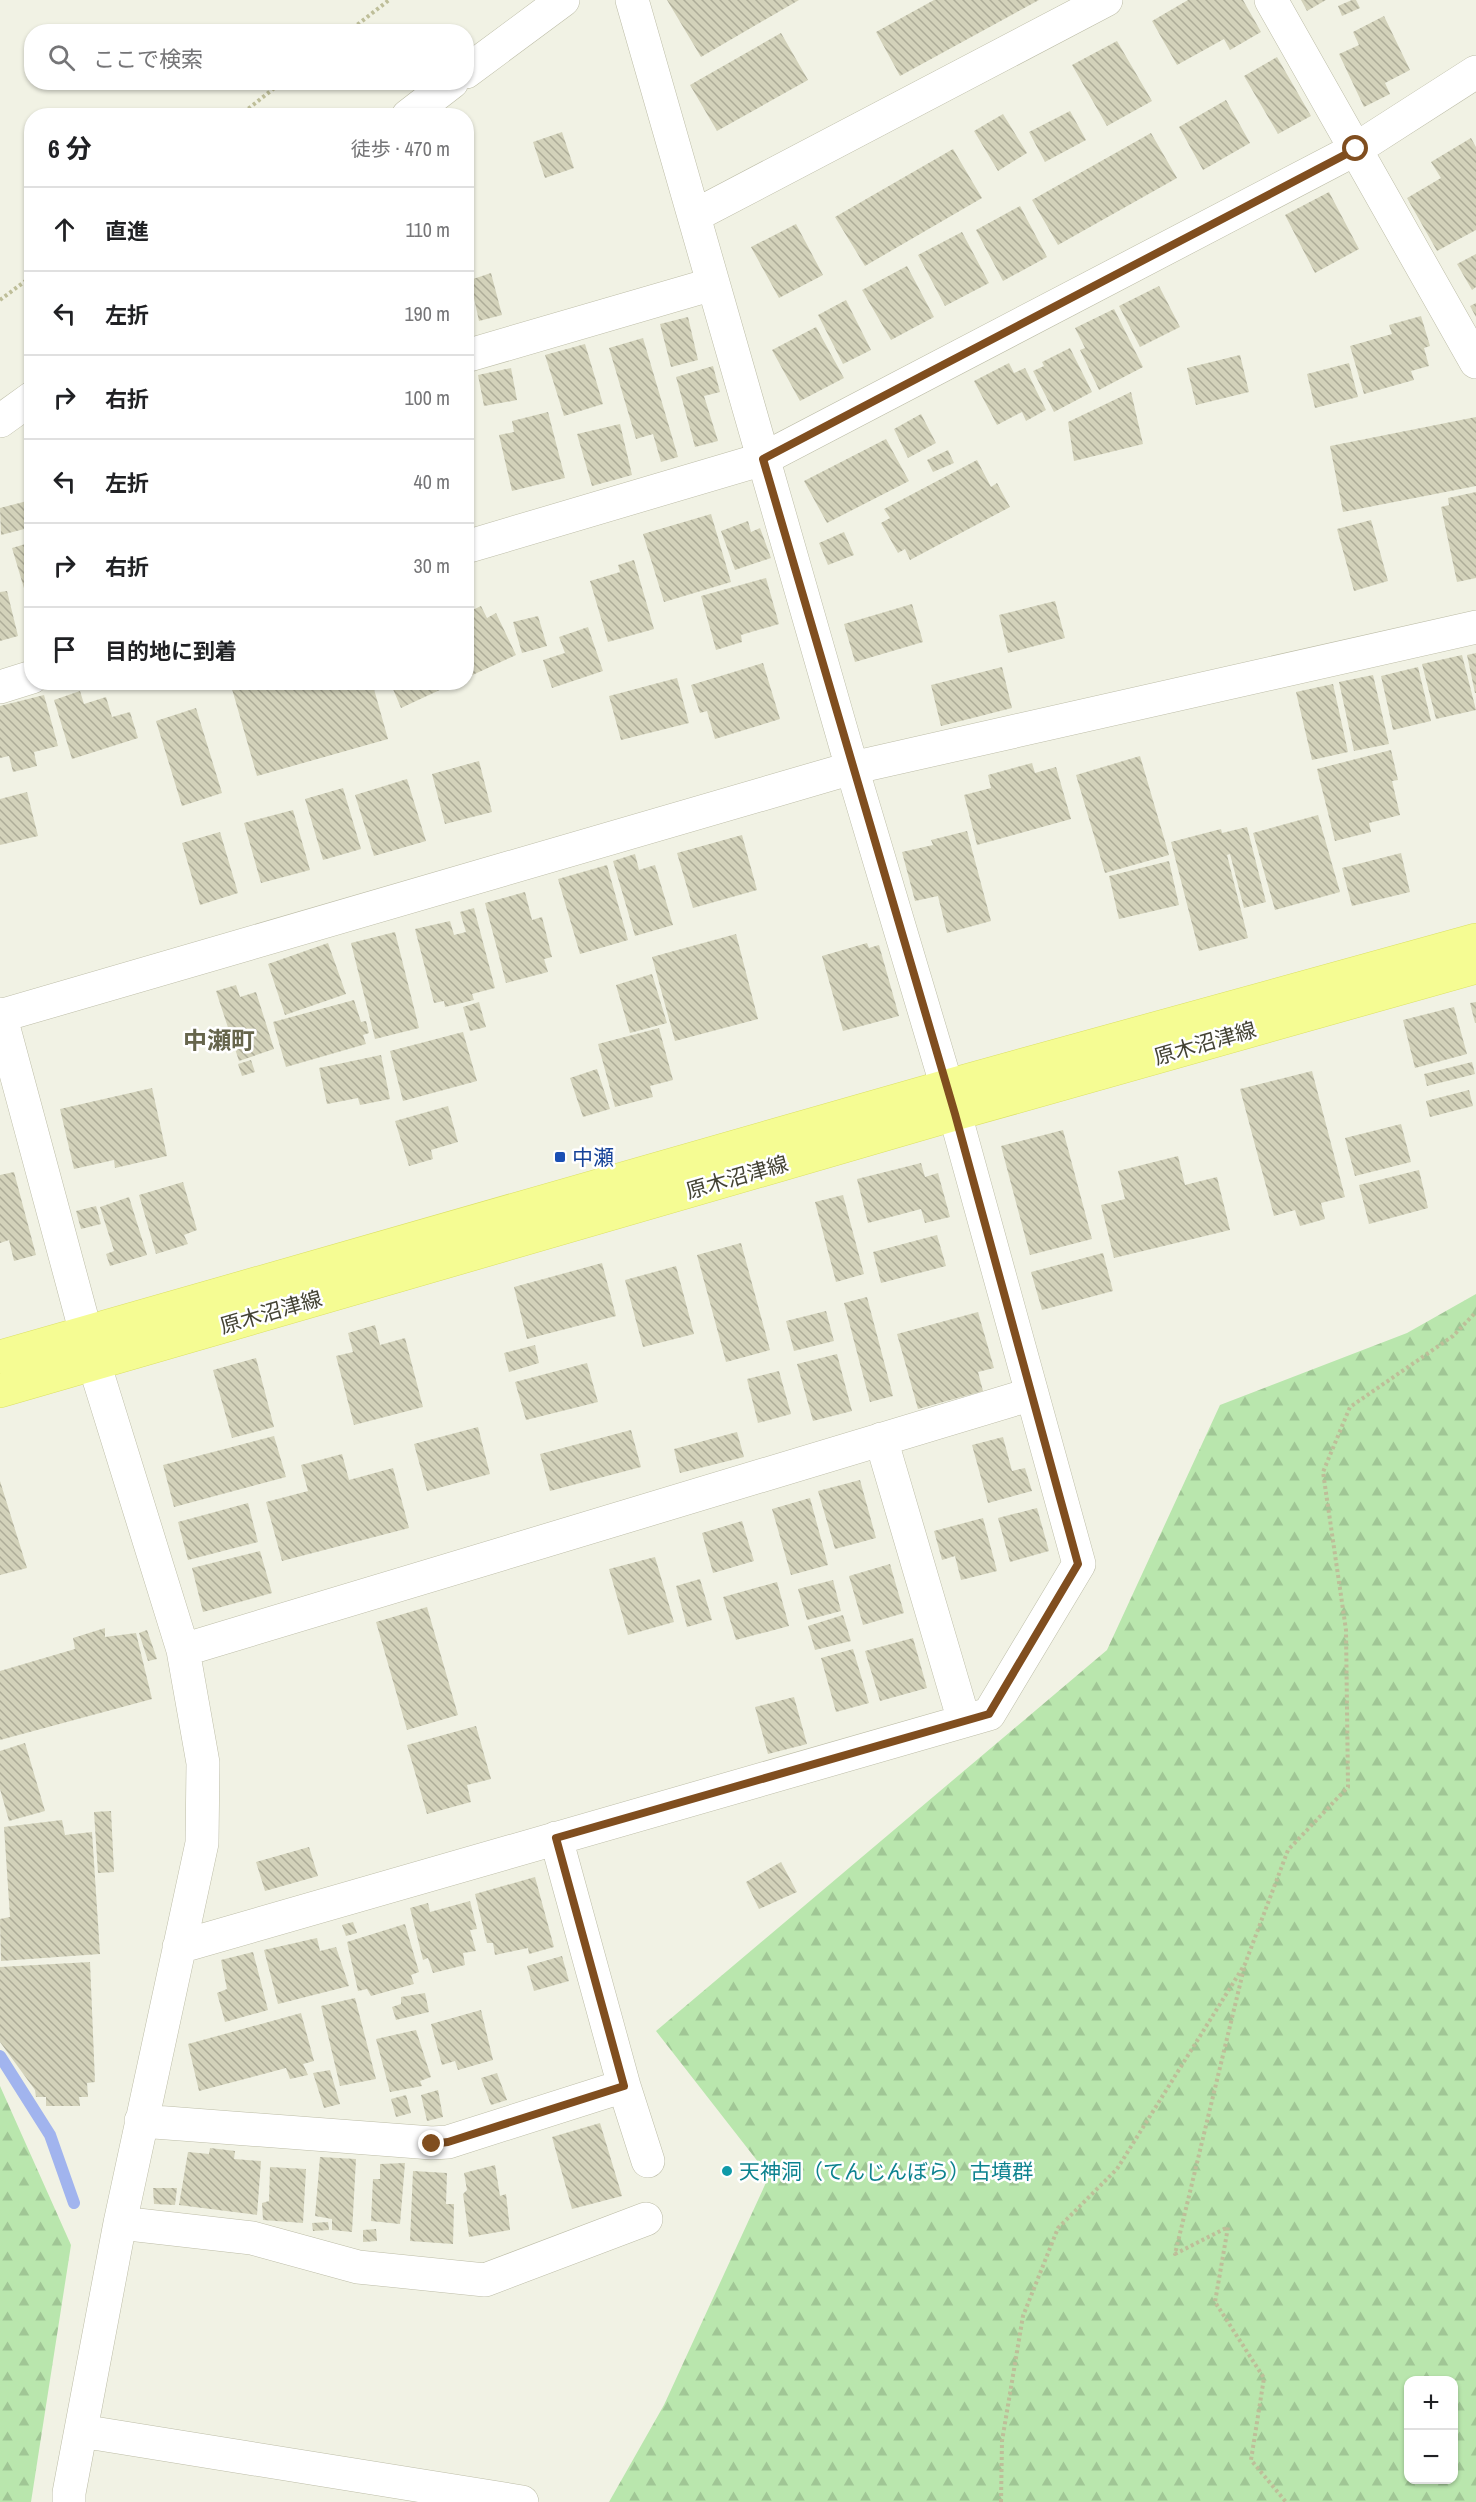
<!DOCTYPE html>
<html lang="ja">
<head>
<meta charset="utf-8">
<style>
  body { margin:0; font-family:"Archivo Narrow","Noto Sans JP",sans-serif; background:#f6f6f6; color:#202124 }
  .controls { position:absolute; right:18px; bottom:18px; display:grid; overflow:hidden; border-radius:12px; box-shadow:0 2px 4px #0004 }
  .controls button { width:54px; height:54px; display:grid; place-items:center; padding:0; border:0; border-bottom:2px solid #e0e0e0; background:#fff; color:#202124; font:30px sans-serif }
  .stop { position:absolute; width:18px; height:18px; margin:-14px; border:4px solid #804e1f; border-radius:50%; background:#fff }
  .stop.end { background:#804e1f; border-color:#fff; box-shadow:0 2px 6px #0008 }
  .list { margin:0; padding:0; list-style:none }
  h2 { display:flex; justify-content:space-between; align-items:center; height:78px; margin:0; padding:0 24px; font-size:26px }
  h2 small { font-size:20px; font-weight:400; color:#757577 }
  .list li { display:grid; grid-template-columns:39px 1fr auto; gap:18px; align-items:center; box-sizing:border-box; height:84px; padding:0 24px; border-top:2px solid #e0e0e0 }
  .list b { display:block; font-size:22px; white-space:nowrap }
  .list em { font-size:20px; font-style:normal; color:#757577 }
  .icon { flex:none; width:33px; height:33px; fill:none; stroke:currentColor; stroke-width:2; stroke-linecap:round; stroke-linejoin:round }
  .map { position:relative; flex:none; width:1476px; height:2502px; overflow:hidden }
  .search { position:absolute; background:#fff; box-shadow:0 2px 4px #0004; left:24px; top:24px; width:450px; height:66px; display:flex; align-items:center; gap:15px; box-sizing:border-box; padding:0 21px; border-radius:24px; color:#757577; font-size:22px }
  .panel { position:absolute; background:#fff; box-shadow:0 2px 4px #0004; left:24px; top:108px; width:450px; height:582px; border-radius:24px }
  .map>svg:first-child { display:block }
  .forest { fill:url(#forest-firs); fill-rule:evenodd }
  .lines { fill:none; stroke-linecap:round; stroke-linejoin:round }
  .stream { stroke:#a1b4ee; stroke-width:12 }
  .building { fill:url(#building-back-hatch) }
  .minor-casing { stroke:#bdbda7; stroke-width:34 }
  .major-casing { stroke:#dbe064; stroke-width:34 }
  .path { stroke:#bebe99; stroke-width:4; stroke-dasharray:3 3; stroke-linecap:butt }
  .minor { stroke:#fff; stroke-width:33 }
  .major { stroke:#f5fc93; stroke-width:33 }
  .route { stroke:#804e1f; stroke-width:8 }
  .transit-dot { fill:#1a4fb4; stroke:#fff; stroke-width:2 }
  .culture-dot { fill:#0f9aa8; stroke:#fff; stroke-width:2 }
  .labels { text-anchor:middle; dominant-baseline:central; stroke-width:5; stroke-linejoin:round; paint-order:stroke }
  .street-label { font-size:21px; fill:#444334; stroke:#fff }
  .transit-label { font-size:21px; fill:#164399; stroke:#fff; text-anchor:start }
  .culture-label { font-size:21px; fill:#0d838f; stroke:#fff; text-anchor:start }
  .quarter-label { font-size:24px; font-weight:bold; fill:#66654c; stroke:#fff }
</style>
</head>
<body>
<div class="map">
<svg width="1476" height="2502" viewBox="0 0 1476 2502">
  <defs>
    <pattern id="forest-firs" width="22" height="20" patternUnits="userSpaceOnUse" patternTransform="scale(1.5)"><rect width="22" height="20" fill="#b9e6ad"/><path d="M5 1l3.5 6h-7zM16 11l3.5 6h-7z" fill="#a0c695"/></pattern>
    <pattern id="building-back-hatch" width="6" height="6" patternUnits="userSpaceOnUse" patternTransform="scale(1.5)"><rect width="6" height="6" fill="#d3d2ba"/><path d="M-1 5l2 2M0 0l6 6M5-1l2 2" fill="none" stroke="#adac98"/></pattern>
  </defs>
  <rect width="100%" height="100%" fill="#f1f2e4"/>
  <path class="forest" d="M1476,1294V2502H609L664,2405L769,2176L656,2031L1107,1650L1220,1405L1407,1333ZM1408,2380H1454V2480H1408Z
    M0,2086L71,2245L31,2502H0Z"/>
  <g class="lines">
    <path class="stream" d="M0,2056L50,2135L74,2203"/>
  </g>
  <path class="building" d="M667,0H799L701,57Z
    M934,0H1039L900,76L876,32Z
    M1188,0H1243L1261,32L1230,50L1224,39L1177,65L1152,21Z
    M1301,0H1326L1307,11Z
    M1352,0H1356L1360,8L1342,16L1338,6Z
    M1384,16L1410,70L1385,83L1390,94L1364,107L1339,54L1359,45L1353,32Z
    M781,33L808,80L717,131L690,85Z
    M1117,41L1152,101L1107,126L1072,65Z
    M1277,57L1311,116L1278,134L1244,76Z
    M1226,100L1250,143L1203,170L1179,127Z
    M1070,111L1086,140L1045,162L1029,132Z
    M1003,114L1027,153L998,171L974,131Z
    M562,132L574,168L545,178L533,142Z
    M1151,133L1177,178L1058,245L1032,200Z
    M1471,138L1476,147V230L1437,251L1407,198L1441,178L1431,162Z
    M953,149L982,198L865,266L835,217Z
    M1329,192L1359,249L1315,273L1285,215Z
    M1020,206L1047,257L1003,281L976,230Z
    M796,224L823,275L779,298L751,247Z
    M962,232L989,283L945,306L918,255Z
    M1476,254V287L1472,290L1457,264Z
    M907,266L934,317L891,340L862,290Z
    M491,273L502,315L479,321L470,280Z
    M1159,286L1180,327L1140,347L1119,306Z
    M846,300L871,350L843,364L818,315Z
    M1476,303V317L1470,306Z
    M1114,309L1143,367L1099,390L1080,350L1085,348L1075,328Z
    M1421,316L1430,346L1424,348L1429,366L1411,371L1414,380L1364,394L1350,346L1392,334L1389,325Z
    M688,317L698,360L671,367L660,324Z
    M816,327L844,378L800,401L772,350Z
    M643,338L678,457L661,462L653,434L636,439L609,348Z
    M585,344L603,404L564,416L545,355Z
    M1070,348L1092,392L1054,412L1033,371L1044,366L1042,362Z
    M1240,355L1249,392L1196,405L1187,368Z
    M1009,363L1014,373L1025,368L1046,410L1026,421L1022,412L997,425L974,381Z
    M1349,363L1358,397L1315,408L1307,374Z
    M713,366L720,392L704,396L718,441L695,447L676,377Z
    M511,368L517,400L484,406L478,375Z
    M1131,392L1143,444L1074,461L1068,422Z
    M548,412L565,478L512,491L499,435L514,432L512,421Z
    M921,414L936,443L908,458L894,429Z
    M1476,417V486L1343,512L1330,446Z
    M620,424L632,475L592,486L577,434Z
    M886,439L909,481L827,523L804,481Z
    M948,450L954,463L933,472L927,460Z
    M977,460L991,487L997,483L1010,507L910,560L905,549L898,553L881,523L890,518L884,509Z
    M1476,492V578L1457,582L1441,507L1449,505L1448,498Z
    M31,500L32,527L1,535L0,508Z
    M711,514L731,582L664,602L643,534Z
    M1371,520L1388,581L1354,591L1337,529Z
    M748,521L751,532L760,528L771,558L735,570L721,531Z
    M844,532L854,555L828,565L819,543Z
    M32,542V593L26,595L12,548Z
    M634,560L654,629L608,642L590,581L620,572L618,565Z
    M766,578L779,624L741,635L742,642L716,650L701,596Z
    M7,591L18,636L0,641V592Z
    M1055,601L1065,638L1008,653L999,615Z
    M912,604L923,642L855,662L844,624Z
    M481,606L487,618L496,613L516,655L466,678V613Z
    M538,616L547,646L522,653L513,622Z
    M588,627L603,671L552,688L543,660L565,653L559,637Z
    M1476,653V693H1475L1467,655Z
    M1462,655L1476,710L1436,719L1422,664Z
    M763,663L780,719L715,739L707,711L700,713L691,685Z
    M1002,667L1012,708L941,726L931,685Z
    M1418,667L1431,721L1393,730L1381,676Z
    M1373,675L1389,744L1354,751L1339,682Z
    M677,678L689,723L621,740L609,696Z
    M230,682H372L388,739L257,776Z
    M390,682H457L401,708Z
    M1333,684L1348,752L1312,760L1296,692Z
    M80,691L84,704L106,697L112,717L130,712L138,738L72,759L54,700Z
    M44,695L58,746L34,752L37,766L13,772L9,756L0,758V706Z
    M196,708L222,793L182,806L156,721Z
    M1391,750L1398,780L1392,781L1400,815L1369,823L1371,832L1335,841L1317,769Z
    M1140,756L1169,855L1105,873L1076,775Z
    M479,761L492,812L445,824L432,774Z
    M1032,763L1035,773L1056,767L1071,819L977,845L964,795L991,788L988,775Z
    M407,779L426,841L374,856L355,795Z
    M343,788L361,849L323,860L305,799Z
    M27,792L38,836L0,845V799Z
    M293,810L310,870L261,883L244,823Z
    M1318,815L1340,892L1275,910L1253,833Z
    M1247,827L1266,902L1244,908L1230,854L1227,855L1248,938L1199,951L1171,842L1221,829L1222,833Z
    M967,831L991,921L947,933L938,896L915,901L902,852L933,845L931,840Z
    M220,832L238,893L200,905L182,843Z
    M742,835L757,890L693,908L677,853Z
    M1401,853L1410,892L1352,906L1342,868Z
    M635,854L639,870L655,865L673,925L635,936L613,861Z
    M1169,861L1179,905L1119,919L1109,876Z
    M607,865L628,940L580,954L558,879Z
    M525,892L532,920L542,917L552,957L544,959L548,972L506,983L485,903Z
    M474,908L495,988L472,994L474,1000L445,1007L444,1001L434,1003L415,929L450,921L454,935L466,932L460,912Z
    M395,932L419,1028L375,1039L351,943Z
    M736,934L758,1019L675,1041L652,957Z
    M328,943L346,994L285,1015L268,964Z
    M867,943L869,948L879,945L899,1016L843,1031L822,956Z
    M652,974L667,1023L630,1033L616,985Z
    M236,985L240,997L256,992L274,1049L239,1061L216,991Z
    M354,1000L361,1022L366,1021L369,1033L363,1035L366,1044L286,1067L273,1022Z
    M479,1002L486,1027L470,1031L463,1007Z
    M1476,1002V1023H1475L1470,1003Z
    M1454,1007L1467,1054L1415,1068L1403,1020Z
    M659,1028L673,1080L650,1086L653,1097L615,1107L598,1044Z
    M463,1032L477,1081L403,1101L390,1051Z
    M381,1055L390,1099L360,1105L358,1098L327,1104L319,1068Z
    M251,1060L255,1072L242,1076L238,1064Z
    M1472,1062L1475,1074L1427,1086L1424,1074Z
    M597,1069L610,1109L583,1117L570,1078Z
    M1312,1071L1345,1197L1321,1203L1325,1219L1300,1226L1295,1210L1274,1216L1240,1089Z
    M152,1088L167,1156L115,1168L114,1160L74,1169L60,1109Z
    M1469,1090L1473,1106L1430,1117L1426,1101Z
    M448,1106L458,1142L431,1150L433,1159L409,1166L395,1121Z
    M1401,1124L1411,1162L1355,1176L1345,1138Z
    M1063,1130L1092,1239L1030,1255L1001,1146Z
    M1178,1156L1185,1185L1217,1177L1230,1230L1114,1258L1101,1205L1125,1199L1118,1171Z
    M921,1163L925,1177L938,1173L950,1217L925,1223L921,1209L868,1223L857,1179Z
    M1419,1170L1428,1208L1369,1224L1359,1185Z
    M14,1172L36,1255L14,1261L9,1240L0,1243V1175Z
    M183,1182L197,1230L184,1235L188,1244L156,1254L139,1195Z
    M843,1195L864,1274L836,1282L815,1202Z
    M129,1197L147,1255L110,1266L106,1254L114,1251L100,1207Z
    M96,1206L101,1224L81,1229L76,1211Z
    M937,1235L946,1266L881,1283L873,1252Z
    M741,1243L770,1350L726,1362L697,1255Z
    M1103,1253L1113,1291L1042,1310L1031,1272Z
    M602,1263L616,1316L527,1339L514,1287Z
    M676,1266L694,1334L643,1347L625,1280Z
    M867,1297L893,1396L870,1402L844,1303Z
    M826,1311L834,1341L794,1351L786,1321Z
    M978,1312L994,1368L978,1372L983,1391L918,1409L897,1334Z
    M375,1325L380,1345L405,1338L423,1407L354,1425L336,1356L353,1352L348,1333Z
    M535,1345L539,1363L509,1372L504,1353Z
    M837,1354L852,1411L813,1421L797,1364Z
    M256,1358L274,1427L232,1438L213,1370Z
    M587,1363L598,1402L526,1420L515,1382Z
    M779,1371L791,1414L758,1423L747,1379Z
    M478,1427L490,1474L427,1491L414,1444Z
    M631,1430L641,1467L550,1491L540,1454Z
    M737,1432L744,1457L680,1473L674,1449Z
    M274,1436L286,1477L174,1507L163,1465Z
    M1003,1437L1012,1471L1025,1468L1032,1491L988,1503L972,1445Z
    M342,1454L349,1480L393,1468L409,1528L282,1561L266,1502L308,1491L301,1465Z
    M860,1480L876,1538L835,1549L818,1491Z
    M0,1481L27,1568L0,1575Z
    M810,1498L828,1565L791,1575L772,1509Z
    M248,1503L258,1542L188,1560L178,1522Z
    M1037,1508L1049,1551L1010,1562L998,1518Z
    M983,1518L997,1571L961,1580L955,1556L942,1560L934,1531Z
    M742,1521L754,1561L713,1573L702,1533Z
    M260,1551L272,1593L203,1612L192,1568Z
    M655,1557L674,1622L628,1635L609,1569Z
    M890,1564L904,1613L863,1625L849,1576Z
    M700,1579L712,1620L687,1627L676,1586Z
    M833,1580L841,1611L807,1620L798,1589Z
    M777,1582L789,1626L736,1640L723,1597Z
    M427,1607L458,1715L407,1730L376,1622Z
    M843,1615L851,1641L815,1650L808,1626Z
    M105,1628V1637L136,1633L152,1699L0,1740V1671L75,1649L73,1638Z
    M147,1630L157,1659L148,1661L139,1633Z
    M913,1638L927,1688L880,1701L865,1651Z
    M853,1649L869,1703L836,1712L821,1658Z
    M794,1697L807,1744L768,1754L755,1707Z
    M476,1726L491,1779L467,1785L471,1802L427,1814L407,1745Z
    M25,1743L45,1811L9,1821L0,1789V1751Z
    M111,1811L114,1872L98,1873L94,1812Z
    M62,1820L65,1835L92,1832L100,1954L1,1961L0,1919L10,1917L4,1827Z
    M309,1847L318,1876L265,1891L256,1862Z
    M781,1862L797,1892L759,1909L746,1882Z
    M535,1877L554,1947L529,1954L528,1948L495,1955L493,1943H487L475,1894Z
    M470,1901L477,1929L470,1930L476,1951L463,1953L465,1965L433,1973L428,1958L423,1960L410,1908L428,1903L430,1912Z
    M353,1922L357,1933L346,1936L342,1925Z
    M405,1924L419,1972L411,1975L414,1984L371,1996L367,1989L358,1991L347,1942Z
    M317,1938L320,1951L336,1947L349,1986L278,2004L264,1950Z
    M253,1952L268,2010L225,2022L217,1993L227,1989L221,1960Z
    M562,1956L569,1981L534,1991L527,1966Z
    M90,1962L95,2082L87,2083L88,2097H79L80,2106H46V2097H36L35,2090L0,2042V1967Z
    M425,1993L429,2012L396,2020L392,2007L401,2004V1997Z
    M355,1998L376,2079L340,2086L321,2006Z
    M481,2010L493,2060L458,2070L455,2061L442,2065L431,2024Z
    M301,2013L314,2061L303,2064L308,2075L290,2079L286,2068L199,2091L188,2044Z
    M416,2030L431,2077L420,2081L422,2086L390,2092L376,2039Z
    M330,2070L340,2104L324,2108L313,2073Z
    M497,2073L507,2100L491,2105L481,2078Z
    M438,2090L443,2117L427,2121L421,2095Z
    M406,2095L411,2113L396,2117L391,2099Z
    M600,2123L622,2196L572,2209L552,2137Z
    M210,2148L235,2151L234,2159L261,2161L257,2215L179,2205L188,2152L209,2154Z
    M320,2157L356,2159L352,2232L332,2230V2219L315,2216Z
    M405,2163L400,2224L371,2221L373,2179H380V2164Z
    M495,2165L500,2196L506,2194L510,2230L469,2237L463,2194L467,2190L464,2173Z
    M270,2167L306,2169L303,2223L263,2220L262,2203L269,2201Z
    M413,2171L447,2173L446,2204H454L453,2244L410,2241Z
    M153,2188H177L175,2205L154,2204Z
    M328,2222L329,2230L313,2231L312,2223Z
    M376,2229L377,2241L363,2242V2230Z"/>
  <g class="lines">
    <g class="minor-casing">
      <path id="minor" d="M1271,0L1476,362
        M466,72L563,0
        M408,116L452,82
        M694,216L1106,0
        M466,356L713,284
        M0,421L32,398
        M466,547L763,459L1356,149L1476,72
        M0,687L32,677
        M0,1014L94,1363L183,1650L203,1763L202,1843L120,2223L69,2493V2502
        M0,1016L852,768L1476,627
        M881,1439L964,1721
        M183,1650L1032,1394
        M556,1838L624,2086L648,2161
        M179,1947L989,1714L1079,1564L955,1114L852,768L632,0
        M141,2121L432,2143L448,2142L624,2086
        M120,2223L252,2238L358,2267L485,2280L646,2219
        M81,2431L522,2502"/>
    </g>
    <g class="major-casing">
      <path id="major" d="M0,1357L947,1086L1476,940
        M0,1391L955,1114L1476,967"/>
    </g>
    <path class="path" d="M348,32L389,0
      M239,116L282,82
      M0,300L32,276
      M1244,1968L1175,2254L1228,2227L1215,2302L1264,2378L1251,2460L1286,2502
      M1001,2502L1002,2441L1023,2316L1058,2228L1117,2169L1245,1964L1288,1850L1348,1787L1346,1630L1323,1472L1350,1407L1453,1336L1476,1312"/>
    <use href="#minor" class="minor"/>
    <use href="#major" class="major"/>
  </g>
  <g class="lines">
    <path class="route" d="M432,2144L448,2142L624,2086L556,1838L989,1714L1078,1564L955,1114L763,459L1356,149"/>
  </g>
  <rect class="transit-dot" x="554" y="1151" width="12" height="12" rx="3"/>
  <circle class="culture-dot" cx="727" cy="2171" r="6"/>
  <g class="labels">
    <g class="street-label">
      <text transform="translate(1205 1043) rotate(-16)">原木沼津線</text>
      <text transform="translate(737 1177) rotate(-16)">原木沼津線</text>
      <text transform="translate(271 1312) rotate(-16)">原木沼津線</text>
    </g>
    <g class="transit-label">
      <text x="572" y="1157">中瀬</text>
    </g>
    <g class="culture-label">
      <text x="739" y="2171">天神洞（てんじんぼら）古墳群</text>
    </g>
    <g class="quarter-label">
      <text x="219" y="1040">中瀬町</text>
    </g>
  </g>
</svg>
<div class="controls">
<button>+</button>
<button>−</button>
</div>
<div class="stop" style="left:1356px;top:149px"></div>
<div class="stop end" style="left:432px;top:2144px"></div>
<div class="search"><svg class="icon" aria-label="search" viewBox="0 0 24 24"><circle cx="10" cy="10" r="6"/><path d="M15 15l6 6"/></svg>ここで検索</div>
<section class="panel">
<h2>6 分<small>徒歩 · 470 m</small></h2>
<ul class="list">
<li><svg class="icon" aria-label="ahead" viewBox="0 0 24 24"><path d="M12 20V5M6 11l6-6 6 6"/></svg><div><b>直進</b></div><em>110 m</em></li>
<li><svg class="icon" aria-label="left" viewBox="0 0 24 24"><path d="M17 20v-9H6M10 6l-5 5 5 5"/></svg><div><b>左折</b></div><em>190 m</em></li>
<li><svg class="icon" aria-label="right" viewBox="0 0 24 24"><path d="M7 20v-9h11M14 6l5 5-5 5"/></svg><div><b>右折</b></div><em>100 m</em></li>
<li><svg class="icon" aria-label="left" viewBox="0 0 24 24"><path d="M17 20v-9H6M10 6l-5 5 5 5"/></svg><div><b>左折</b></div><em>40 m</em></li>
<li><svg class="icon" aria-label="right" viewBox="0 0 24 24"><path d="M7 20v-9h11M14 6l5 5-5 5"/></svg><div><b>右折</b></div><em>30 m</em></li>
<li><svg class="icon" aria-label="arrive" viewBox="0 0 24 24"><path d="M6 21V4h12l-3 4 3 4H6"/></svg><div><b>目的地に到着</b></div></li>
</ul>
</section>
</div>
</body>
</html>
